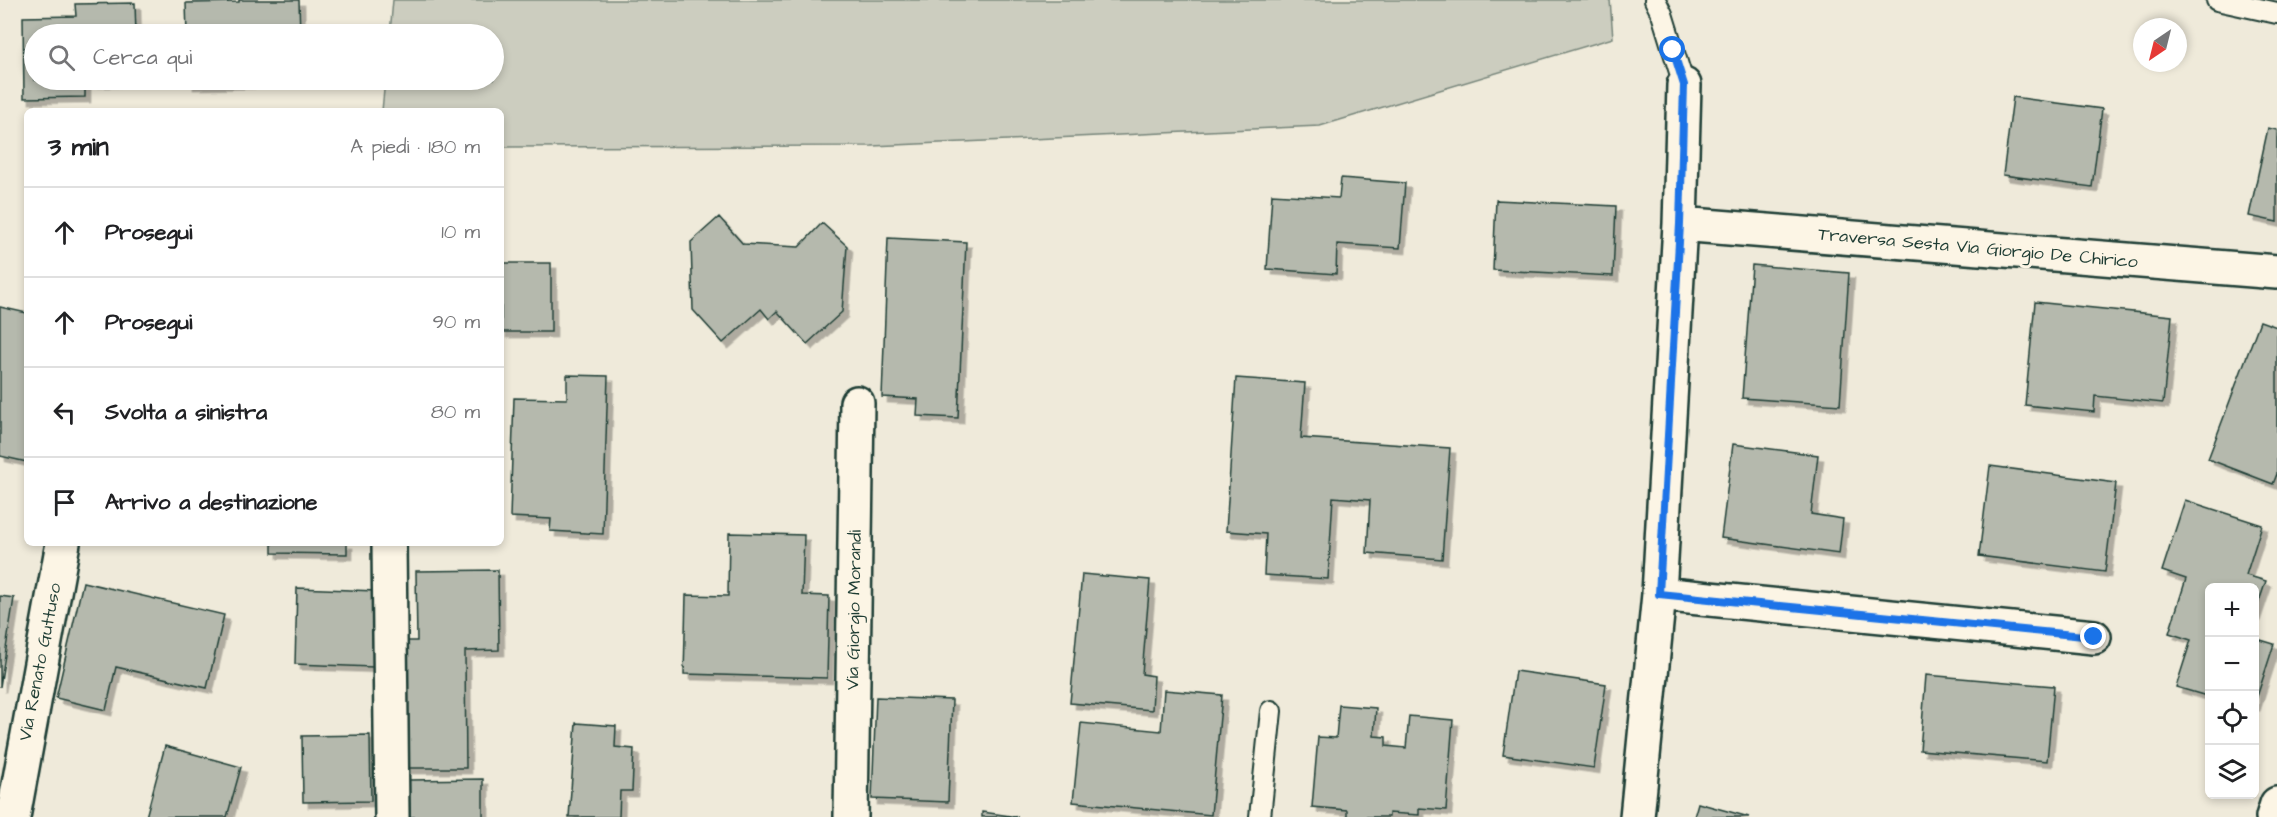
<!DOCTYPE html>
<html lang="it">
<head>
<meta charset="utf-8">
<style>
  body { margin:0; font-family:"Architects Daughter",sans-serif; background:#f2f2f2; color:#202124 }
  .controls { position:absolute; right:18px; bottom:18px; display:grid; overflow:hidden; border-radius:9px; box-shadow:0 3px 9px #0003 }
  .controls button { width:54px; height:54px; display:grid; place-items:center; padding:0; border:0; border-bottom:2px solid #e0e0e0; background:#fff; color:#202124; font:30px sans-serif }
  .compass { position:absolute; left:2133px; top:18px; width:54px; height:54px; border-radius:50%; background:#fff; box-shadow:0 3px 9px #0003; rotate:215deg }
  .stop { position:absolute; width:18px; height:18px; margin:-14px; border:4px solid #1a73e8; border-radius:50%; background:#fff }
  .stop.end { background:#1a73e8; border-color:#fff; box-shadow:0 2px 6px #0008 }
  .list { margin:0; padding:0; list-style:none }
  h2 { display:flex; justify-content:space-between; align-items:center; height:78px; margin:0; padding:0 24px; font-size:26px }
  h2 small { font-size:20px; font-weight:400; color:#757577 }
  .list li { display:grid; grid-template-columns:39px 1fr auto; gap:18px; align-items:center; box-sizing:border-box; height:90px; padding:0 24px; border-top:2px solid #e0e0e0 }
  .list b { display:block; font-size:22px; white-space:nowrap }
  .list em { font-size:20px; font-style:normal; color:#757577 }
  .icon { flex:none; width:33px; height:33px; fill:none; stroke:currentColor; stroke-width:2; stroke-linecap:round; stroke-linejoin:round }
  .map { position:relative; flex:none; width:2277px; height:817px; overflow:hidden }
  .search { position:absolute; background:#fff; box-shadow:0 3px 9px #0003; left:24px; top:24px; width:480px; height:66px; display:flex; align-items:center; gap:15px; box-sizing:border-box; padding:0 21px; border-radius:33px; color:#757577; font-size:22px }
  .panel { position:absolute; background:#fff; box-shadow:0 3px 9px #0003; left:24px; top:108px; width:480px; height:438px; border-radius:9px }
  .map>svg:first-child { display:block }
  .green { fill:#cccdbf; stroke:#76857a; stroke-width:1.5 }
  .building { fill:#b5b9ad; stroke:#1f3d34; stroke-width:1.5; filter:url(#shadow) }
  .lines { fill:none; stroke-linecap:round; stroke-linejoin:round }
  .service-casing { stroke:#1f3d34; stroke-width:24 }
  .minor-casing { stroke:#1f3d34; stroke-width:38 }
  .service { stroke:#fcf5e5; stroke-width:20 }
  .minor { stroke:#fcf5e5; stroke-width:33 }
  .route { stroke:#1a73e8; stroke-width:8 }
  .labels { text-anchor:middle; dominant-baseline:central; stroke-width:6; stroke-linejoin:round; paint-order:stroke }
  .street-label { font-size:18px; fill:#1f3d34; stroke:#fcf5e5 }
</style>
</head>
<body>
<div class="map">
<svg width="2277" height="817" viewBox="0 0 2277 817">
  <defs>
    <filter id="shadow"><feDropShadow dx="5.5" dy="5.5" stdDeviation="0" flood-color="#0004"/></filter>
  </defs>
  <rect width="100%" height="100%" fill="#efeada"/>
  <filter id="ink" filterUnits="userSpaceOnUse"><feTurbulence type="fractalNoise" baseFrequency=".0167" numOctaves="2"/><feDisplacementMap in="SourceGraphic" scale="12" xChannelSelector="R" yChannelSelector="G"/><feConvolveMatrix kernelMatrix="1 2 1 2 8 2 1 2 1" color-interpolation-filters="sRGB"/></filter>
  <g filter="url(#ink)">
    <path class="green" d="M393,0H1610L1613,38L1320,126L872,146L501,147V111H382L385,80H494V34H390Z"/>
    <path class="building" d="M239,0H299L300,34H187L186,3L239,2Z
      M135,3L136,34H34V80L137,81L85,82V97L24,98L23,17L76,16L75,4Z
      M188,80H249V83L188,84Z
      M2013,97L2102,109L2092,187L2003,175Z
      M2268,128L2277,130V222L2249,216Z
      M1341,178L1405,183L1400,248L1337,244L1336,274L1267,269L1272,194L1339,198Z
      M1496,200L1616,206L1613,276L1493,270Z
      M719,217L743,244L799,247L822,223L847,246L842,312L807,344L777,311L769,319L761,309L723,343L693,310L691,242Z
      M888,238L966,242L958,418L917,416L918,399L882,397Z
      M501,263H551V332H501Z
      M1752,265L1849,273L1840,405L1742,398Z
      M2035,302L2172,316L2163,403L2095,396L2094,412L2025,405Z
      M0,307L27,313V462L0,456Z
      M2260,321L2277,327V474L2273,484L2208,459Z
      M567,375L608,376L603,534L550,531L551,519L510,517L514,398L567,399Z
      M1236,378L1305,383L1301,438L1450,448L1442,559L1367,553L1370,500L1333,497L1328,579L1264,575L1266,534L1226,531Z
      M1733,444L1818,455L1811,514L1843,519L1839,554L1721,538Z
      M1990,466L2116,483L2105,572L1979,556Z
      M2185,500L2262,525L2246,575L2266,581L2254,616V588H2210V697L2176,687L2191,640L2169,633L2186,579L2162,571Z
      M729,533L804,535L802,595L829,596L827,678L684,674L686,595L728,596Z
      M272,543H347V554L272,553Z
      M498,570L499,650L465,651L466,768H405L403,641H417L416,571Z
      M1082,574L1150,580L1142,674L1154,676L1152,710L1070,703Z
      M83,582L224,615L207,688L116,667L106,710L56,698Z
      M297,588L376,591L373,667L295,664Z
      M0,596L14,598L0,687Z
      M2254,638L2274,644L2254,706Z
      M1515,671L1606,684L1594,768L1503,755Z
      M1926,675L2054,686L2047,761L1920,750Z
      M1164,690L1222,695L1211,815L1073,802L1081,723L1161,731Z
      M876,697L952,700L948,802L872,799Z
      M1339,705L1376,708L1374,736L1386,737V746L1406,748L1409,716L1453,720L1446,810L1419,808V815L1389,813V817H1347V810L1312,807L1318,737L1336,738Z
      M576,723L616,726L615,747L634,749L632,791H620L619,817H569Z
      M370,735L371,801L303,802L302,736Z
      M165,746L241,767L227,817H146Z
      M483,779V817H410L409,780Z
      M1698,803L1749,817H1694Z
      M982,812L1018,817H982Z"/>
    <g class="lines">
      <g class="service-casing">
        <path id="service" d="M1655,0L1662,14L1684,85
          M2217,0L2277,13
          M1260,817L1271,711"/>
      </g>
      <g class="minor-casing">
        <path id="minor" d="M1680,224L2277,272
          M389,543L392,817
          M1659,594L2094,637
          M13,817L63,543
          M851,817L857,403
          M1637,817L1659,594L1680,224L1684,85
          M2273,817L2277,804"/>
      </g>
      <use href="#service" class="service"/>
      <use href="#minor" class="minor"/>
    </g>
  </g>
  <g class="lines" filter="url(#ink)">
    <path class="route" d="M1673,50L1684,85L1680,224L1659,594L2094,637"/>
  </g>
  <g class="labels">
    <g class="street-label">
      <text transform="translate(1978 248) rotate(5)">Traversa Sesta Via Giorgio De Chirico</text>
      <text transform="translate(854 610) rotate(-89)">Via Giorgio Morandi</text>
      <text transform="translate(40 662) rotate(-79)">Via Renato Guttuso</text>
    </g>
  </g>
</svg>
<div class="controls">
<button>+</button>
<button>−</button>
<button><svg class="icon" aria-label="locate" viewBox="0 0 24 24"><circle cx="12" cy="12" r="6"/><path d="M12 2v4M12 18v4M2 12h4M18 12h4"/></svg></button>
<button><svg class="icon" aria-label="layers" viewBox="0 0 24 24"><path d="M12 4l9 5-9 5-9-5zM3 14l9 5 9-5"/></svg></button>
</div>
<svg class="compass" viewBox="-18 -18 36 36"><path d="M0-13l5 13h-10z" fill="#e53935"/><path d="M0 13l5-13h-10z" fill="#757577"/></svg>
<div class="stop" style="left:1673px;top:50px"></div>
<div class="stop end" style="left:2094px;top:637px"></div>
<div class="search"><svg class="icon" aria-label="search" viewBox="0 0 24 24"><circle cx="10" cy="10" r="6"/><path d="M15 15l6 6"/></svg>Cerca qui</div>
<section class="panel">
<h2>3 min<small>A piedi · 180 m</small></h2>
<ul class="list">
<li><svg class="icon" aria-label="ahead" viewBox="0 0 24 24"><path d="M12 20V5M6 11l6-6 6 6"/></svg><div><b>Prosegui</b></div><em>10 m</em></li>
<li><svg class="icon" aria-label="ahead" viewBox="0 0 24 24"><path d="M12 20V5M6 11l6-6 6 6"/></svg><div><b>Prosegui</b></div><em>90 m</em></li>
<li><svg class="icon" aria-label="left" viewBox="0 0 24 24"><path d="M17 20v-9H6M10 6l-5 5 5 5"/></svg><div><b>Svolta a sinistra</b></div><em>80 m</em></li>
<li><svg class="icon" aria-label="arrive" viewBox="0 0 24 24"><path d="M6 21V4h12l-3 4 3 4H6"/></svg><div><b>Arrivo a destinazione</b></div></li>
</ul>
</section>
</div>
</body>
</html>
